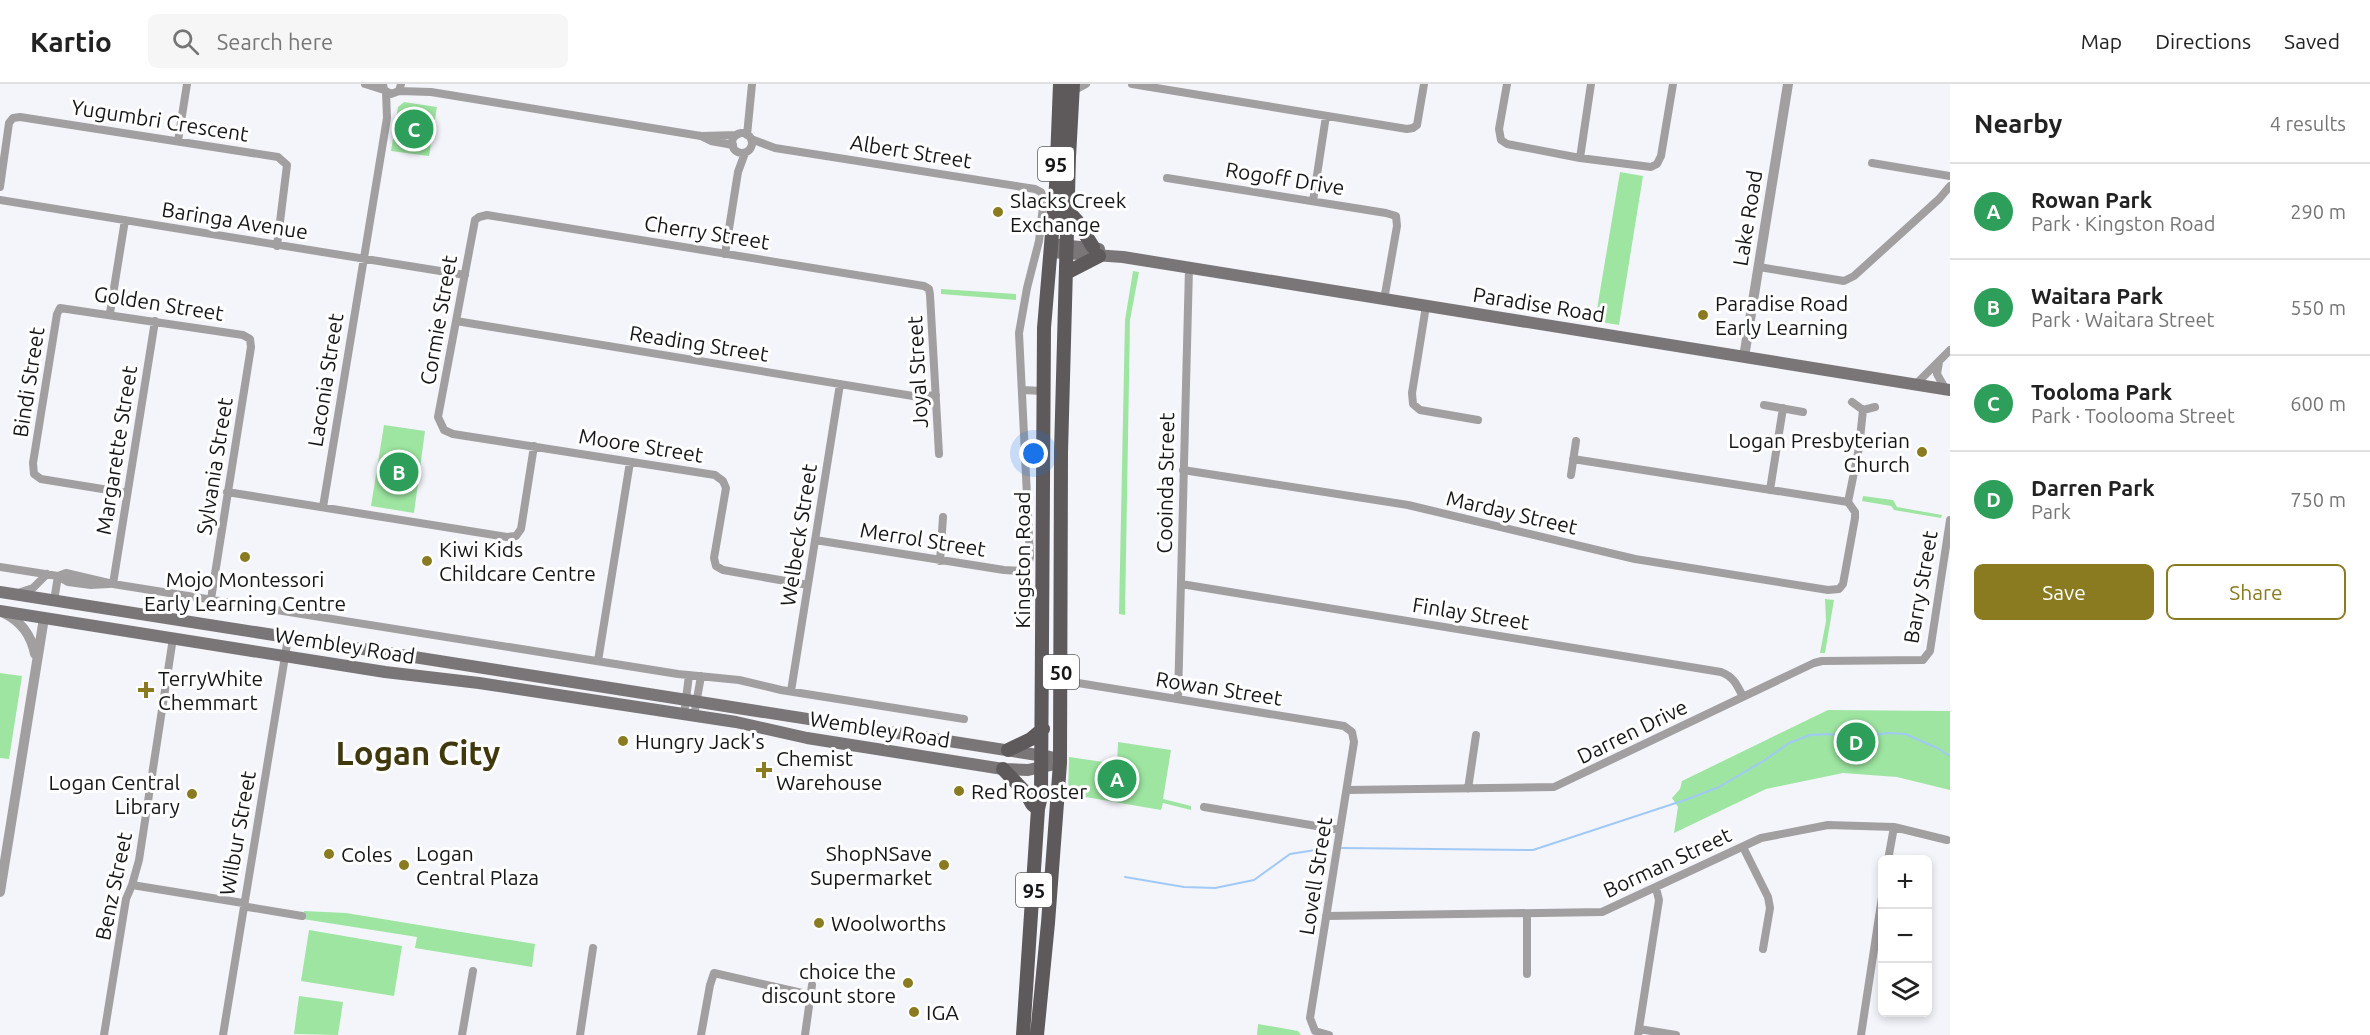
<!DOCTYPE html>
<html lang="en">
<head>
<meta charset="utf-8">
<style>
  body { margin:0; font-family:Ubuntu,sans-serif; background:#f6f6f6; color:#222 }
  .controls { position:absolute; right:18px; bottom:18px; display:grid; overflow:hidden; border-radius:9px; box-shadow:0 3px 9px #0003 }
  .controls button { width:54px; height:54px; display:grid; place-items:center; padding:0; border:0; border-bottom:2px solid #e0e0e0; background:#fff; color:#222; font:30px sans-serif }
  .you { position:absolute; left:1034px; top:370px; width:21px; height:21px; margin:-15px; border:4px solid #fff; border-radius:50%; background:#1a73e8; box-shadow:0 0 0 9px #1a73e833 }
  .badge { display:grid; place-items:center; width:39px; height:39px; border-radius:50%; background:#8b7b20; color:#fff; font-size:20px; font-weight:700 }
  .pin { position:absolute; translate:-50% -50%; border:3px solid #fff; box-shadow:0 2px 6px #0006 }
  .list { margin:0; padding:0; list-style:none }
  h2 { display:flex; justify-content:space-between; align-items:center; height:78px; margin:0; padding:0 24px; font-size:26px }
  h2 small { font-size:20px; font-weight:400; color:#767676 }
  .list li { display:grid; grid-template-columns:39px 1fr auto; gap:18px; align-items:center; box-sizing:border-box; height:96px; padding:0 24px; border-top:2px solid #e0e0e0 }
  .list b { display:block; font-size:22px; white-space:nowrap }
  .list p { margin:0; font-size:20px; white-space:nowrap; color:#767676 }
  .list em { font-size:20px; font-style:normal; color:#767676 }
  .actions { display:flex; gap:12px; padding:18px 24px }
  .actions a { flex:1; padding:14px 0; border:2px solid #8b7b20; border-radius:9px; text-align:center; font-size:21px; color:#8b7b20 }
  .actions .main { background:#8b7b20; color:#fff }
  .icon { flex:none; width:33px; height:33px; fill:none; stroke:currentColor; stroke-width:2; stroke-linecap:round; stroke-linejoin:round }
  .map { position:relative; flex:none; width:1950px; height:951px; overflow:hidden }
  header { display:flex; align-items:center; gap:36px; box-sizing:border-box; height:84px; padding:0 30px; background:#fff; border-bottom:2px solid #e0e0e0 }
  header strong { font-size:28px }
  nav { display:flex; gap:33px; margin-inline-start:auto; font-size:21px }
  .search { width:420px; height:54px; background:#f6f6f6; display:flex; align-items:center; gap:15px; box-sizing:border-box; padding:0 21px; border-radius:9px; color:#767676; font-size:22px }
  main { display:flex }
  aside { flex:1; background:#fff }
  .map>svg:first-child { display:block }
  .green { fill:#9de5a1 }
  .lines { fill:none; stroke-linecap:round; stroke-linejoin:round }
  .stream { stroke:#a0c9f6; stroke-width:2 }
  .minor { stroke:#a29fa0; stroke-width:8 }
  .tertiary { stroke:#a29fa0; stroke-width:10 }
  .secondary { stroke:#7a7677; stroke-width:12 }
  .primary { stroke:#5e595a; stroke-width:14 }
  .poi-dot { fill:#8b7b20; stroke:#fff; stroke-width:2 }
  .labels { text-anchor:middle; dominant-baseline:central; stroke-width:6; stroke-linejoin:round; paint-order:stroke }
  .shield { fill:#fff; stroke:#5b5c5d; stroke-width:1.5 }
  .shield-label { font-size:20px; font-weight:bold; fill:#151618 }
  .street-label { font-size:21px; fill:#151618; stroke:#fff }
  .poi-label { font-size:21px; fill:#151618; stroke:#fff; text-anchor:start }
  .town-label { font-size:33px; font-weight:bold; fill:#40390e; stroke:#fff }
</style>
</head>
<body>
<header>
<strong>Kartio</strong>
<div class="search"><svg class="icon" aria-label="search" viewBox="0 0 24 24"><circle cx="10" cy="10" r="6"/><path d="M15 15l6 6"/></svg>Search here</div>
<nav><a>Map</a><a>Directions</a><a>Saved</a></nav>
</header>
<main>
<div class="map">
<svg width="1950" height="951" viewBox="0 0 1950 951">
  <rect width="100%" height="100%" fill="#f4f5fb"/>
  <path class="green" d="M404,18L437,23L429,72L391,67L398,23Z
    M1620,88L1643,92L1619,241L1595,237Z
    M1133,187L1139,188L1130,236L1125,531L1119,530L1125,236Z
    M941,205L1016,210V216L941,210Z
    M384,341L425,347L414,429L371,422Z
    M1863,412L1893,416L1897,423L1942,431L1941,434L1894,426L1891,422L1862,417Z
    M1825,515L1834,516L1825,569H1820L1826,537Z
    M0,589L22,592L9,675L0,674Z
    M1828,626L1950,627V706L1897,693L1843,689L1766,705L1674,749L1678,723L1672,714L1680,705L1682,697Z
    M1118,658L1171,666L1163,715L1191,722V726L1163,719L1161,726L1068,710L1069,673L1117,680Z
    M304,827L346,829L535,860L532,883L415,864L417,853L303,835Z
    M309,846L402,862L394,912L301,897Z
    M299,912L343,918L338,951L294,950Z
    M1258,940L1298,947L1301,951H1257Z"/>
  <g class="lines">
    <path class="stream" d="M1342,764L1533,766L1688,715L1719,703L1765,676L1789,659L1810,651L1828,650L1854,653L1889,649L1905,650L1937,664L1950,672
      M1125,793L1184,803L1215,804L1254,796L1290,770L1328,764"/>
    <path class="minor" d="M365,0L384,6
      M383,0L384,6L391,10L399,7L401,0
      M1132,0L1407,45L1413,44L1417,41L1424,0
      M1507,0L1499,45L1501,56L1507,60L1580,74L1651,83L1657,80L1661,72L1673,0
      M399,7L431,8L701,52L737,51
      M1073,7L1086,0
      M732 59a10 10 0 1 1 20 0a10 10 0 1 1-20 0Z
      M747,51L752,0
      M701,52L711,57L733,61
      M751,55L775,64L1035,105L1041,108L1044,114L1039,157L1027,204L1019,249L1030,473L1028,482L1020,487L1004,486L815,456
      M178,57L187,0
      M1580,74L1591,0
      M1872,79L1950,92
      M1167,94L1386,129L1396,132L1397,142L1384,216
      M0,103L9,39L13,34L20,33L278,73L287,81L277,162
      M0,116L465,191
      M1313,117L1326,32
      M725,170L738,88L745,69
      M1759,183L1844,197L1854,192L1939,115L1950,102
      M1426,222L1412,309L1413,320L1420,326L1478,336
      M110,229L125,136
      M456,237L919,313L936,311
      M1939,278L1937,290L1946,306
      M1915,301L1950,266
      M1022,306L1043,307
      M1852,318L1863,326L1875,323
      M1764,321L1803,328
      M1183,386L1408,421L1635,475L1828,506L1839,505L1843,500L1855,434V428L1848,418L1573,375
      M1571,391L1576,357
      M1770,406L1783,324
      M227,408L507,453L516,452L521,445L534,362
      M127,409L41,395L34,390L33,379L57,230L60,224L243,251L250,255L251,263L211,515
      M1848,418L1859,364L1863,326
      M323,423L387,34L386,8
      M940,477L943,433
      M0,483L58,492L68,498L91,501L109,500
      M58,492L66,489L113,500L678,590L739,596L781,606L964,635
      M113,500L155,237
      M1181,500L1721,588C1734,593 1737,601 1743,613
      M808,501L723,486L716,482L714,474L726,404L723,397L715,391L453,350L444,346L438,333L475,136L479,133L487,131L924,202L929,205L930,211L939,370
      M18,509L33,504L47,490
      M54,517L58,492
      M598,577L630,378
      M1061,589L1078,599L1344,642L1352,648L1354,658L1310,934L1315,947L1329,951
      M791,607L840,300
      M1178,615L1189,184
      M684,631L689,591
      M694,632L701,592
      M1468,705L1476,651
      M1347,706L1554,703L1814,579L1822,577L1923,576L1930,567L1950,436
      M1204,723L1340,746
      M1743,763L1768,813L1770,824L1763,865
      M1888,776L1894,743
      M132,801L243,819L248,823L302,832
      M1527,830V890
      M1326,832L1602,828L1761,754L1828,741L1894,743L1947,756
      M1639,945L1676,951
      M104,951L126,815L132,801L139,776L173,554
      M223,951L288,554
      M462,951L473,887
      M580,951L593,864
      M701,951L710,901L714,889L811,911
      M805,951L812,901
      M1638,951L1659,816L1656,804
      M1861,951L1882,813"/>
    <path class="tertiary" d="M1744,273L1788,0
      M4,529C22,538 31,551 35,570
      M0,808L44,534"/>
    <path class="secondary" d="M1051,160L1099,165
      M1050,168L1123,173L1950,306
      M0,508L1050,673
      M0,527L385,588L479,599L736,638L807,654L1003,685L1028,686L1060,679"/>
    <path class="primary" d="M1068,127L1077,137L1093,163
      M1066,189L1099,172
      M1008,666L1031,655L1043,645
      M1003,685L1026,709L1032,720L1038,725
      M1023,951L1038,725L1041,712L1044,244L1056,102L1060,0
      M1037,951L1048,839L1060,679L1061,368L1069,73L1073,0"/>
  </g>
  <g class="poi-dot">
    <circle cx="998" cy="128" r="6"/>
    <circle cx="1703" cy="231" r="6"/>
    <circle cx="1922" cy="368" r="6"/>
    <circle cx="245" cy="473" r="6"/>
    <circle cx="427" cy="477" r="6"/>
    <path d="M143 597h6v6h6v6h-6v6h-6v-6h-6v-6h6z"/>
    <circle cx="623" cy="657" r="6"/>
    <path d="M761 677h6v6h6v6h-6v6h-6v-6h-6v-6h6z"/>
    <circle cx="959" cy="707" r="6"/>
    <circle cx="192" cy="710" r="6"/>
    <circle cx="329" cy="770" r="6"/>
    <circle cx="404" cy="781" r="6"/>
    <circle cx="944" cy="781" r="6"/>
    <circle cx="819" cy="839" r="6"/>
    <circle cx="908" cy="899" r="6"/>
    <circle cx="914" cy="928" r="6"/>
  </g>
  <g class="labels">
    <g class="shield">
      <rect x="1038" y="63" width="36" height="34" rx="4.5"/>
      <rect x="1043" y="571" width="36" height="34" rx="4.5"/>
      <rect x="1016" y="789" width="36" height="34" rx="4.5"/>
    </g>
    <g class="shield-label">
      <text x="1056" y="80">95</text>
      <text x="1061" y="588">50</text>
      <text x="1034" y="806">95</text>
    </g>
    <g class="street-label">
      <text transform="translate(160 36) rotate(9)">Yugumbri Crescent</text>
      <text transform="translate(911 67) rotate(9)">Albert Street</text>
      <text transform="translate(1285 94) rotate(9)">Rogoff Drive</text>
      <text transform="translate(1747 134) rotate(-81)">Lake Road</text>
      <text transform="translate(235 136) rotate(9)">Baringa Avenue</text>
      <text transform="translate(707 148) rotate(9)">Cherry Street</text>
      <text transform="translate(159 219) rotate(9)">Golden Street</text>
      <text transform="translate(1539 220) rotate(9)">Paradise Road</text>
      <text transform="translate(438 236) rotate(-80)">Cormie Street</text>
      <text transform="translate(699 259) rotate(9)">Reading Street</text>
      <text transform="translate(917 288) rotate(-93)">Joyal Street</text>
      <text transform="translate(325 296) rotate(-81)">Laconia Street</text>
      <text transform="translate(28 298) rotate(-81)">Bindi Street</text>
      <text transform="translate(641 361) rotate(9)">Moore Street</text>
      <text transform="translate(116 366) rotate(-81)">Margarette Street</text>
      <text transform="translate(214 382) rotate(-81)">Sylvania Street</text>
      <text transform="translate(1165 399) rotate(-89)">Cooinda Street</text>
      <text transform="translate(1512 428) rotate(13)">Marday Street</text>
      <text transform="translate(798 451) rotate(-81)">Welbeck Street</text>
      <text transform="translate(923 455) rotate(9)">Merrol Street</text>
      <text transform="translate(1022 476) rotate(-90)">Kingston Road</text>
      <text transform="translate(1920 503) rotate(-80)">Barry Street</text>
      <text transform="translate(1471 529) rotate(9)">Finlay Street</text>
      <text transform="translate(345 561) rotate(9)">Wembley Road</text>
      <text transform="translate(1219 604) rotate(9)">Rowan Street</text>
      <text transform="translate(880 645) rotate(9)">Wembley Road</text>
      <text transform="translate(1632 647) rotate(-26)">Darren Drive</text>
      <text transform="translate(237 749) rotate(-80)">Wilbur Street</text>
      <text transform="translate(1667 778) rotate(-25)">Borman Street</text>
      <text transform="translate(1315 792) rotate(-81)">Lovell Street</text>
      <text transform="translate(113 802) rotate(-78)">Benz Street</text>
    </g>
    <g class="poi-label">
      <text x="1010" y="116">Slacks Creek<tspan x="1010" dy="24">Exchange</tspan></text>
      <text x="1715" y="219">Paradise Road<tspan x="1715" dy="24">Early Learning</tspan></text>
      <text x="1910" y="356" text-anchor="end">Logan Presbyterian<tspan x="1910" dy="24">Church</tspan></text>
      <text x="439" y="465">Kiwi Kids<tspan x="439" dy="24">Childcare Centre</tspan></text>
      <text x="245" y="495" text-anchor="middle">Mojo Montessori<tspan x="245" dy="24">Early Learning Centre</tspan></text>
      <text x="158" y="594">TerryWhite<tspan x="158" dy="24">Chemmart</tspan></text>
      <text x="635" y="657">Hungry Jack's</text>
      <text x="776" y="674">Chemist<tspan x="776" dy="24">Warehouse</tspan></text>
      <text x="180" y="698" text-anchor="end">Logan Central<tspan x="180" dy="24">Library</tspan></text>
      <text x="971" y="707">Red Rooster</text>
      <text x="416" y="769">Logan<tspan x="416" dy="24">Central Plaza</tspan></text>
      <text x="932" y="769" text-anchor="end">ShopNSave<tspan x="932" dy="24">Supermarket</tspan></text>
      <text x="341" y="770">Coles</text>
      <text x="831" y="839">Woolworths</text>
      <text x="896" y="887" text-anchor="end">choice the<tspan x="896" dy="24">discount store</tspan></text>
      <text x="926" y="928">IGA</text>
    </g>
    <g class="town-label">
      <text x="418" y="668">Logan City</text>
    </g>
  </g>
</svg>
<div class="controls">
<button>+</button>
<button>−</button>
<button><svg class="icon" aria-label="layers" viewBox="0 0 24 24"><path d="M12 4l9 5-9 5-9-5zM3 14l9 5 9-5"/></svg></button>
</div>
<div class="you"></div>
<div class="pin badge" style="left:1117px;top:695px;background:#2e9e5b">A</div>
<div class="pin badge" style="left:399px;top:388px;background:#2e9e5b">B</div>
<div class="pin badge" style="left:414px;top:45px;background:#2e9e5b">C</div>
<div class="pin badge" style="left:1856px;top:658px;background:#2e9e5b">D</div>
</div>
<aside>
<h2>Nearby<small>4 results</small></h2>
<ul class="list">
<li><span class="badge" style="background:#2e9e5b">A</span><div><b>Rowan Park</b><p>Park · Kingston Road</p></div><em>290 m</em></li>
<li><span class="badge" style="background:#2e9e5b">B</span><div><b>Waitara Park</b><p>Park · Waitara Street</p></div><em>550 m</em></li>
<li><span class="badge" style="background:#2e9e5b">C</span><div><b>Tooloma Park</b><p>Park · Toolooma Street</p></div><em>600 m</em></li>
<li><span class="badge" style="background:#2e9e5b">D</span><div><b>Darren Park</b><p>Park</p></div><em>750 m</em></li>
</ul>
<div class="actions"><a class="main">Save</a><a>Share</a></div>
</aside>
</main>
</body>
</html>
